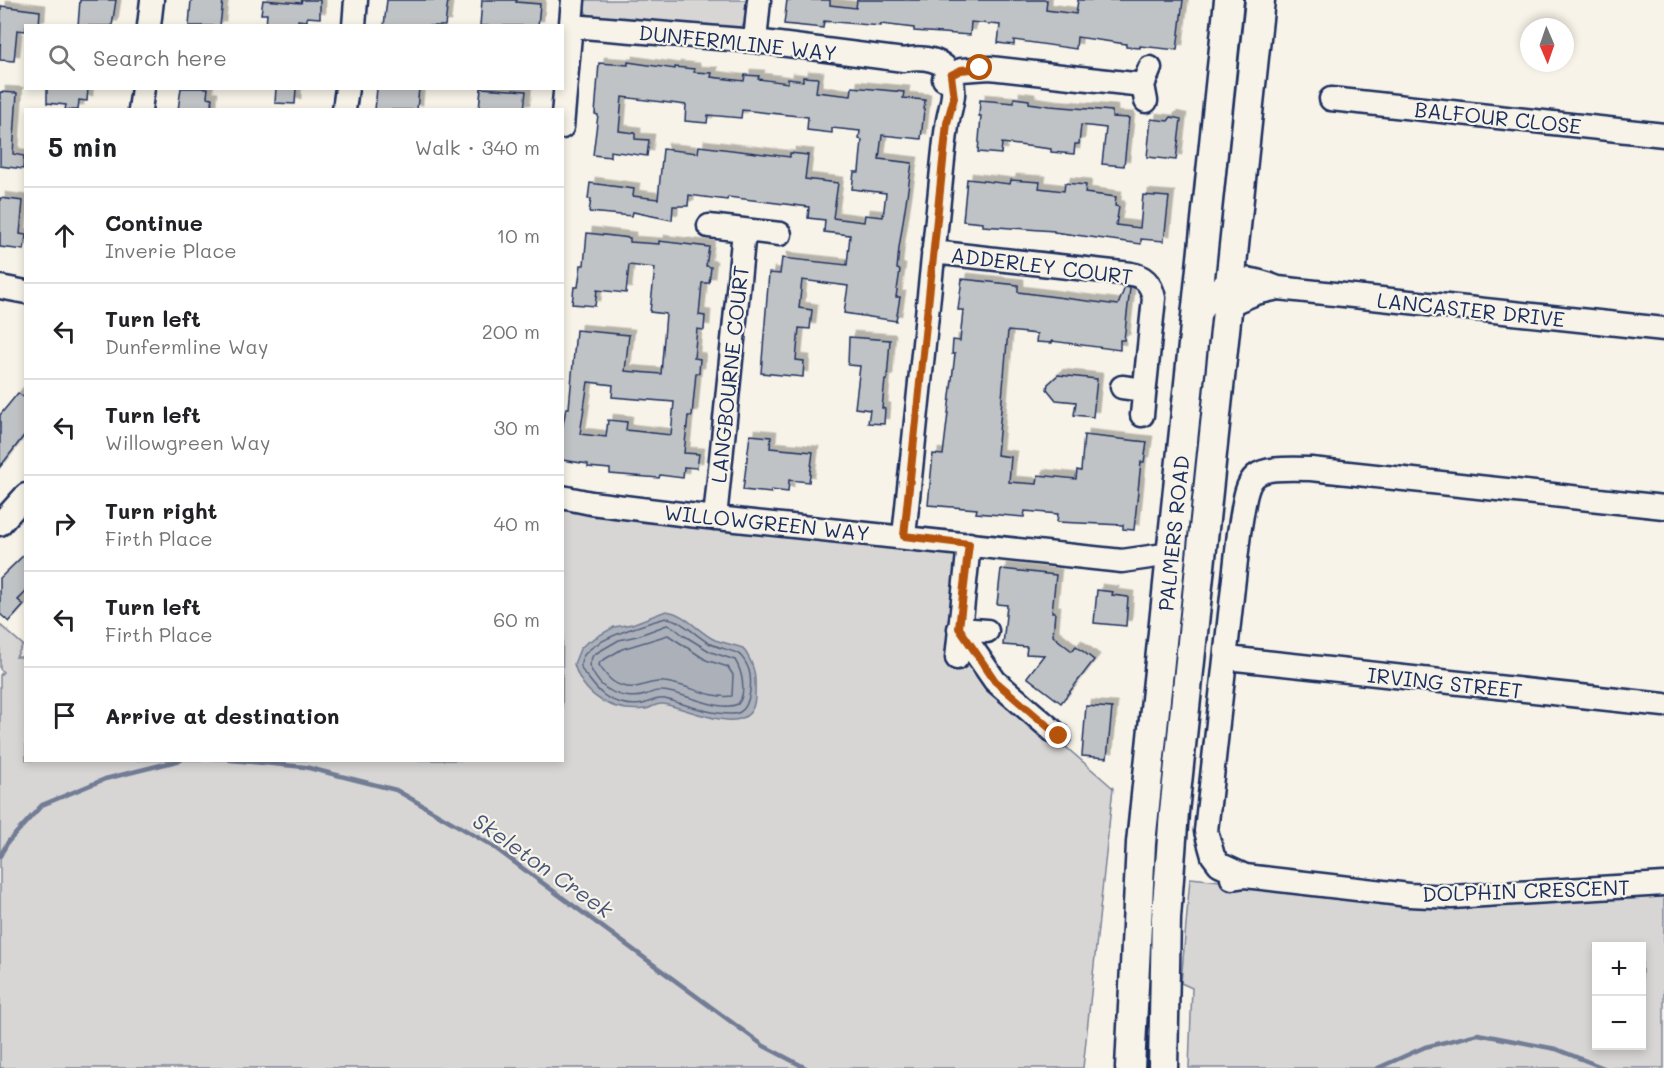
<!DOCTYPE html>
<html lang="en">
<head>
<meta charset="utf-8">
<style>
  body { margin:0; font-family:Mali,sans-serif; background:#f6f6f6; color:#202124 }
  .controls { position:absolute; right:18px; bottom:18px; display:grid; overflow:hidden; border-radius:0px; box-shadow:0 3px 9px #0003 }
  .controls button { width:54px; height:54px; display:grid; place-items:center; padding:0; border:0; border-bottom:2px solid #e0e0e0; background:#fff; color:#202124; font:30px sans-serif }
  .compass { position:absolute; left:1520px; top:18px; width:54px; height:54px; border-radius:50%; background:#fff; box-shadow:0 3px 9px #0003; rotate:178deg }
  .stop { position:absolute; width:18px; height:18px; margin:-14px; border:4px solid #b45309; border-radius:50%; background:#fff }
  .stop.end { background:#b45309; border-color:#fff; box-shadow:0 2px 6px #0008 }
  .list { margin:0; padding:0; list-style:none }
  h2 { display:flex; justify-content:space-between; align-items:center; height:78px; margin:0; padding:0 24px; font-size:26px }
  h2 small { font-size:20px; font-weight:400; color:#757577 }
  .list li { display:grid; grid-template-columns:39px 1fr auto; gap:18px; align-items:center; box-sizing:border-box; height:96px; padding:0 24px; border-top:2px solid #e0e0e0 }
  .list b { display:block; font-size:22px; white-space:nowrap }
  .list p { margin:0; font-size:20px; white-space:nowrap; color:#757577 }
  .list em { font-size:20px; font-style:normal; color:#757577 }
  .icon { flex:none; width:33px; height:33px; fill:none; stroke:currentColor; stroke-width:2; stroke-linecap:round; stroke-linejoin:round }
  .map { position:relative; flex:none; width:1664px; height:1068px; overflow:hidden }
  .search { position:absolute; background:#fff; box-shadow:0 3px 9px #0003; left:24px; top:24px; width:540px; height:66px; display:flex; align-items:center; gap:15px; box-sizing:border-box; padding:0 21px; border-radius:0px; color:#757577; font-size:22px }
  .panel { position:absolute; background:#fff; box-shadow:0 3px 9px #0003; left:24px; top:108px; width:540px; height:654px; border-radius:0px }
  .map>svg:first-child { display:block }
  .green { fill:#d7d6d4; stroke:#798299; stroke-width:1.5; fill-rule:evenodd }
  .water { fill:#acb0b9; stroke:#727c95; stroke-width:1.5 }
  .lines { fill:none; stroke-linecap:round; stroke-linejoin:round }
  .shore { stroke:#556382; stroke-width:1.5 }
  .stream { stroke:#727c95; stroke-width:4.5 }
  .building { fill:#c0c3c5; stroke:#1b2f5e; stroke-width:1.5; fill-rule:evenodd; filter:url(#shadow) }
  .minor-casing { stroke:#1b2f5e; stroke-width:27 }
  .major-casing { stroke:#1b2f5e; stroke-width:33 }
  .minor { stroke:#f7f3e8; stroke-width:22 }
  .major { stroke:#f7f3e8; stroke-width:28 }
  .route { stroke:#b45309; stroke-width:8 }
  .labels { text-anchor:middle; dominant-baseline:central; stroke-width:4.5; stroke-linejoin:round; paint-order:stroke }
  .street-label { font-size:21px; fill:#1b2f5e; stroke:#f7f3e8 }
  .water-label { font-size:22px; font-style:italic; fill:#465679; stroke:#f7f3e8 }
</style>
</head>
<body>
<div class="map">
<svg width="1664" height="1068" viewBox="0 0 1664 1068">
  <defs>
    <filter id="shadow"><feDropShadow dx="5.5" dy="-5.5" stdDeviation="0" flood-color="#0004"/></filter>
  </defs>
  <rect width="100%" height="100%" fill="#f7f3e8"/>
  <filter id="ink" filterUnits="userSpaceOnUse"><feTurbulence type="fractalNoise" baseFrequency=".0167" numOctaves="2"/><feDisplacementMap in="SourceGraphic" scale="12" xChannelSelector="R" yChannelSelector="G"/><feConvolveMatrix kernelMatrix="1 2 1 2 8 2 1 2 1" color-interpolation-filters="sRGB"/></filter>
  <g filter="url(#ink)">
    <path class="green" d="M582,0H751C748,14 748,24 734,31L591,17L586,13Z
      M563,508L954,553L957,556L964,648L998,688L1113,788L1083,1068H0V675L3,672L0,669V625L23,645L16,657H25L26,760H562Z
      M1190,878L1252,884L1664,888V1068H1189L1192,988L1181,983ZM1596,946H1642V1046H1596Z"/>
    <path class="water" d="M666,611C685,613 698,632 715,640C724,643 734,645 743,648C755,666 756,675 755,696C754,744 685,706 662,704C655,703 651,709 645,709C612,713 583,696 574,664L580,649L586,643L614,627L632,624Z"/>
    <g class="lines">
      <path class="shore" d="M666,618C678,618 696,635 707,642C717,648 729,649 739,654C743,658 747,664 749,670C752,681 751,706 740,712C725,720 682,703 665,699C656,697 651,702 643,704C637,705 627,705 621,703C605,699 598,691 589,679C585,675 580,668 581,663C582,641 648,623 666,618Z
        M667,625L673,627L683,635L711,652L735,660C742,671 747,693 738,704C719,713 684,692 662,691C655,690 651,693 645,695C634,699 618,696 609,690C600,686 593,674 589,665L593,655L619,640L637,636Z
        M668,635L706,660L728,667L733,675L732,696C709,699 687,684 664,682C649,680 638,691 623,686C611,683 606,675 599,665L600,662L622,649Z"/>
      <path class="stream" d="M230,760L305,767L396,790L491,845L764,1046L806,1068
        M0,856L8,842L42,805L105,779L181,760
        M1378,1068L1425,1047L1478,1034L1556,1049L1604,1068"/>
    </g>
    <path class="building" d="M80,0H116L112,26H78Z
      M191,0H223L220,26H189Z
      M263,0L301,3L302,0H320V18L307,17V21L298,20V26H266L267,14H261Z
      M387,0H448L445,26H384Z
      M482,0H517L516,2L540,4L538,26H480Z
      M787,0H830V5L856,8L857,0H1047L1046,10L1076,14L1078,0H1183L1177,50L1140,46V48L1126,47V44L1077,37L1076,49L1014,40V45L998,43L1000,25L971,22L970,35L914,31V28L881,24V26L824,21L823,28L784,24Z
      M1,6L40,11L39,26H26V31L17,30L14,61L0,60Z
      M628,62L675,69V67L694,69V72L712,73L711,77L744,81L745,75L759,76L758,79L788,83V79L803,81V77L818,78L816,92L851,96L852,87L904,92L903,98L925,100L921,139L882,135L879,159L912,163L899,248L897,269L900,270L896,297H900L896,321L844,313L848,286L802,280L799,308L812,310L810,329L799,328L796,360L804,361L803,377L761,373L769,273L780,274L782,258L847,265L850,235L824,232L825,220L808,218L809,207L728,197L727,200L689,195L688,206H673L672,220L633,212L632,216L589,212L591,199H588L590,183L634,189L633,196L658,199L663,149L698,153L699,146L790,157V153L808,155L805,179L838,183L833,218L864,222L865,215L883,217L886,193L852,189L854,172H859L862,140L859,139L860,131L832,128V133L807,130L808,117L742,110L741,118L708,115L707,123L685,121L686,105L622,97L619,131L635,133V139L649,140L647,156L610,151V157L593,155L598,115L595,114L599,63L628,65Z
      M47,88H88L87,101L79,100L78,110H65L66,105L47,103Z
      M181,88H208L207,97L212,98L211,110H178Z
      M276,88H296L295,104L275,103Z
      M377,88H419L417,110H375Z
      M481,88L526,91L524,110H479Z
      M0,92L17,93L13,154L24,156L23,169L0,166Z
      M1014,98L1029,100V103L1050,106L1112,111V117L1129,118L1124,166L1102,164L1106,128L1081,125L1079,144H1075L1074,154L1051,152V149L1002,143L1001,154L978,152L981,116H979L980,100L1014,103Z
      M1171,117L1181,119L1176,160L1147,157L1151,119L1168,121Z
      M967,179L1010,184L1011,180L1040,182L1039,188L1064,191L1065,183L1086,185L1085,193L1116,197L1115,206L1119,207L1116,225L1140,228L1143,195L1169,197L1164,241L1141,239V244L1054,232V231L983,226V223L963,221Z
      M0,198L23,201L20,234L26,235L24,250L0,247Z
      M587,233L630,238V242L659,244V241L709,247L706,266L711,267L709,283H702L699,315L705,316L704,330L697,329L694,358L700,359L699,373H696L692,416H688L684,453L699,454L697,468L684,467L683,478L660,475L659,478L610,474V469L588,467V464L562,460V430L566,408H569L576,330L629,335L625,371L661,374L666,314L650,312L655,268L629,265L626,293L597,290L595,306L572,304L574,287H578L581,265H584ZM588,382L613,385L612,397L674,402L671,435L626,430L627,422L608,420L606,437L580,434Z
      M962,279L1018,285V292L1118,305L1125,287L1130,288L1124,340H1120V350L1052,341V343L1036,342L1037,334L1008,331L997,455L1011,457L1009,482L1037,484L1038,475L1076,479L1077,470L1081,471L1084,435L1147,442L1144,462H1141L1134,530L1123,529V525L1057,522L1058,514L1025,511L1024,517L976,513L977,509L928,505L933,454L943,455L955,354H952L953,340L960,341L963,310H958Z
      M849,337L890,340L887,380H885L882,408L885,409L884,424L868,423L870,410L855,408L860,366L848,365Z
      M1058,375L1097,379L1093,417L1074,415L1076,402L1056,400L1047,389L1048,384Z
      M18,393L26,399V433L0,467V415Z
      M750,435L771,437L770,448L813,452L809,482L789,480L788,492L771,490V493L743,490Z
      M26,553V592L18,600L24,605L9,622L0,614V578Z
      M1001,569L1056,575L1052,612H1055L1053,636L1072,651L1076,646L1094,660L1061,703L1027,677L1044,655L1026,654L1027,647L1003,645L1007,605L997,604Z
      M1097,590L1113,592L1112,595L1128,597L1126,626L1094,623Z
      M1086,706L1112,708L1107,758L1082,756Z"/>
    <g class="lines">
      <g class="minor-casing">
        <path id="minor" d="M149,26L152,0
          M354,26L356,0
          M571,26L755,41L904,60C920,56 945,58 951,77C957,95 949,109 947,126C944,147 942,169 940,190C927,305 917,421 904,536
          M755,41L759,0
          M944,79L961,70L990,68L1143,85
          M1331,99L1664,135
          M1146,101L1143,85L1150,68
          M140,110L143,88
          M344,110L347,88
          M562,127L573,0
          M709,226L780,234
          M933,252L1131,274C1145,276 1151,284 1154,298L1142,415
          M0,287L26,292
          M1227,305L1256,293L1278,288
          M1196,318C1222,280 1232,270 1278,288L1664,329
          M1122,387L1144,390
          M562,497L591,503L689,515L1122,561L1171,554
          M715,518L744,231
          M0,524L26,495
          M959,629L995,681L1059,736
          M959,629L987,631
          M957,658L969,544
          M1227,658L1664,705
          M1245,876L1219,864L1213,856L1206,831L1239,533C1249,472 1245,467 1311,469L1664,507
          M1232,878L1245,876L1409,895L1452,897L1664,884"/>
      </g>
      <g class="major-casing">
        <path id="major" d="M1130,1068L1141,843L1229,0
          M1163,1068L1166,918L1174,812L1260,0"/>
      </g>
      <use href="#minor" class="minor"/>
      <use href="#major" class="major"/>
    </g>
  </g>
  <g class="lines" filter="url(#ink)">
    <path class="route" d="M980,68L961,70L951,75L954,98L947,123L904,536L969,544L959,628L995,681L1059,736"/>
  </g>
  <g class="labels">
    <g class="street-label">
      <text transform="translate(738 42) rotate(6)">DUNFERMLINE WAY</text>
      <text transform="translate(1498 117) rotate(6)">BALFOUR CLOSE</text>
      <text transform="translate(1042 265) rotate(7)">ADDERLEY COURT</text>
      <text transform="translate(1471 309) rotate(6)">LANCASTER DRIVE</text>
      <text transform="translate(729 374) rotate(-84)">LANGBOURNE COURT</text>
      <text transform="translate(767 522) rotate(6)">WILLOWGREEN WAY</text>
      <text transform="translate(1173 533) rotate(-84)">PALMERS ROAD</text>
      <text transform="translate(1445 682) rotate(6)">IRVING STREET</text>
      <text transform="translate(1526 890) rotate(-2)">DOLPHIN CRESCENT</text>
    </g>
    <g class="water-label">
      <text transform="translate(543 865) rotate(35)">Skeleton Creek</text>
    </g>
  </g>
</svg>
<div class="controls">
<button>+</button>
<button>−</button>
</div>
<svg class="compass" viewBox="-18 -18 36 36"><path d="M0-13l5 13h-10z" fill="#e53935"/><path d="M0 13l5-13h-10z" fill="#757577"/></svg>
<div class="stop" style="left:980px;top:68px"></div>
<div class="stop end" style="left:1059px;top:736px"></div>
<div class="search"><svg class="icon" aria-label="search" viewBox="0 0 24 24"><circle cx="10" cy="10" r="6"/><path d="M15 15l6 6"/></svg>Search here</div>
<section class="panel">
<h2>5 min<small>Walk · 340 m</small></h2>
<ul class="list">
<li><svg class="icon" aria-label="ahead" viewBox="0 0 24 24"><path d="M12 20V5M6 11l6-6 6 6"/></svg><div><b>Continue</b><p>Inverie Place</p></div><em>10 m</em></li>
<li><svg class="icon" aria-label="left" viewBox="0 0 24 24"><path d="M17 20v-9H6M10 6l-5 5 5 5"/></svg><div><b>Turn left</b><p>Dunfermline Way</p></div><em>200 m</em></li>
<li><svg class="icon" aria-label="left" viewBox="0 0 24 24"><path d="M17 20v-9H6M10 6l-5 5 5 5"/></svg><div><b>Turn left</b><p>Willowgreen Way</p></div><em>30 m</em></li>
<li><svg class="icon" aria-label="right" viewBox="0 0 24 24"><path d="M7 20v-9h11M14 6l5 5-5 5"/></svg><div><b>Turn right</b><p>Firth Place</p></div><em>40 m</em></li>
<li><svg class="icon" aria-label="left" viewBox="0 0 24 24"><path d="M17 20v-9H6M10 6l-5 5 5 5"/></svg><div><b>Turn left</b><p>Firth Place</p></div><em>60 m</em></li>
<li><svg class="icon" aria-label="arrive" viewBox="0 0 24 24"><path d="M6 21V4h12l-3 4 3 4H6"/></svg><div><b>Arrive at destination</b></div></li>
</ul>
</section>
</div>
</body>
</html>
